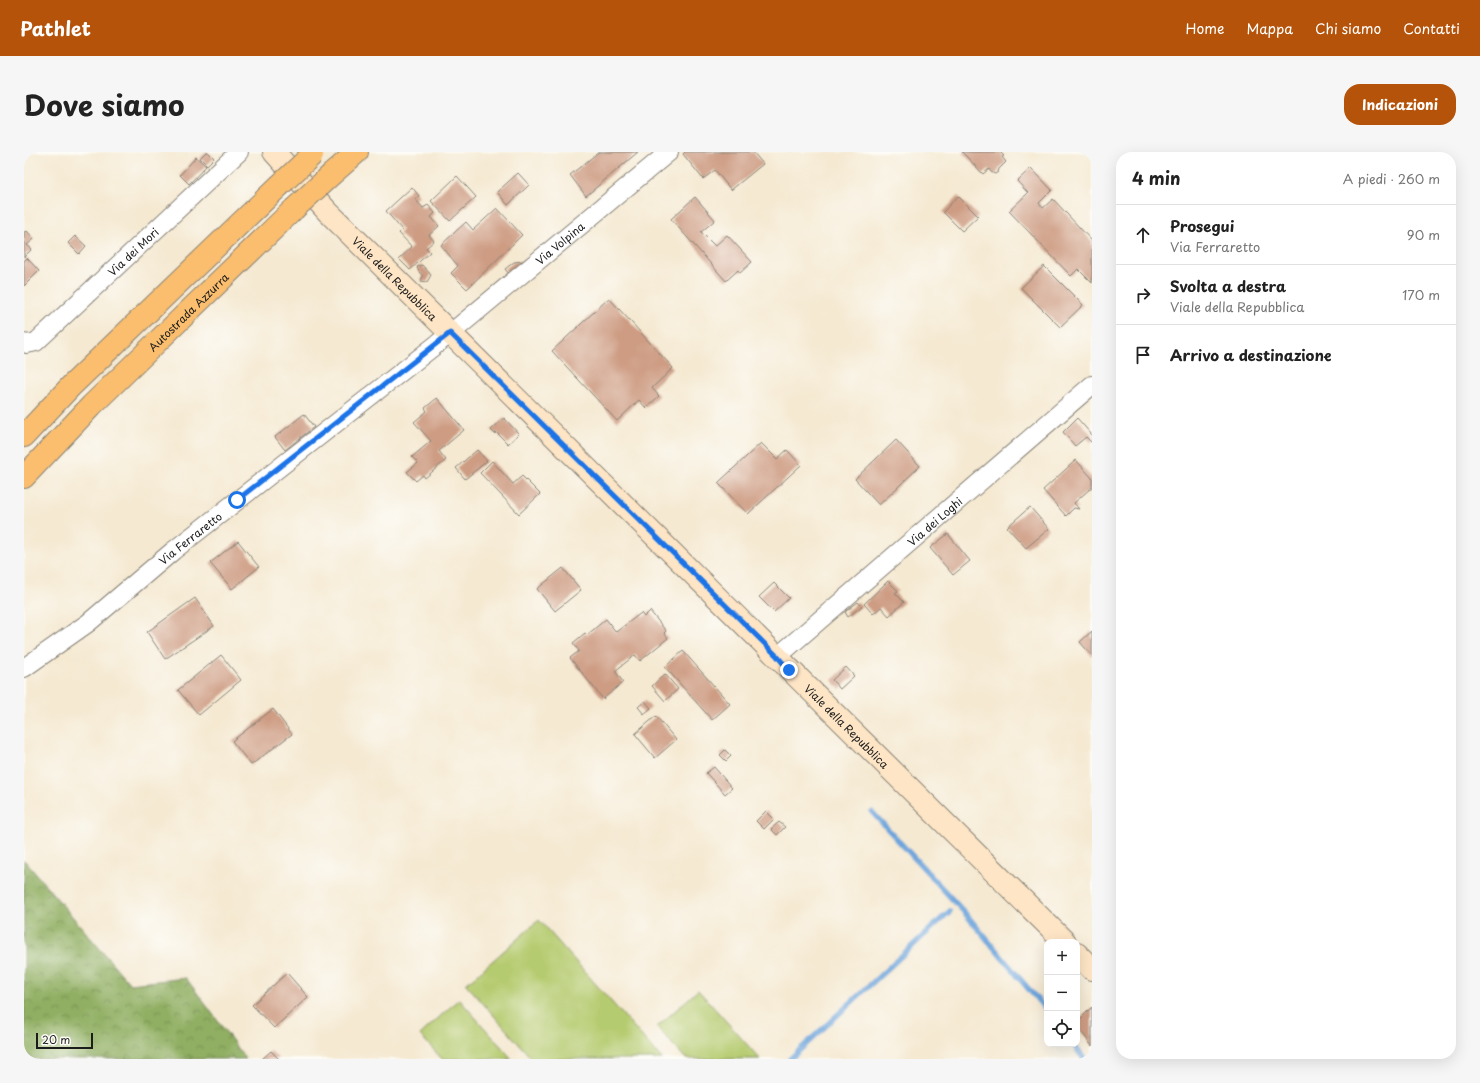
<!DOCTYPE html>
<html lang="it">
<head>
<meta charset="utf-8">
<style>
  body { margin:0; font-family:"Playpen Sans",sans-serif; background:#f6f6f6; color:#222 }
  .controls { position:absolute; right:12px; bottom:12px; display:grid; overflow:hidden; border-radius:8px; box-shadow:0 4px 16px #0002 }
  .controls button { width:36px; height:36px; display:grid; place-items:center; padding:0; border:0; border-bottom:1px solid #e0e0e0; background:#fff; color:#222; font:20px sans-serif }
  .scale { position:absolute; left:12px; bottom:10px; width:57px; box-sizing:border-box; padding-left:4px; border:2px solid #1c1c1c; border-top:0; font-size:11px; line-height:14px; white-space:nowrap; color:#1c1c1c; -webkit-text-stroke:3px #fdfcf7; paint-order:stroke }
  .stop { position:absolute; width:12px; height:12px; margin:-9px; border:3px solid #1a73e8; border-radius:50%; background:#fff }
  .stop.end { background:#1a73e8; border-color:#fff; box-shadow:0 1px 4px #0008 }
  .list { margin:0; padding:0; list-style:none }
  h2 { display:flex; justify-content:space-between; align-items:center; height:52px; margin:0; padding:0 16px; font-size:17px }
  h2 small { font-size:13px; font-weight:400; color:#767676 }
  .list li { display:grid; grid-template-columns:26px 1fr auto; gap:12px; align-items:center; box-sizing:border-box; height:60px; padding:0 16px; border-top:1px solid #e0e0e0 }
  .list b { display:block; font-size:15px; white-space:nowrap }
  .list p { margin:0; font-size:13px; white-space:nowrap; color:#767676 }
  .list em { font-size:13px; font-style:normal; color:#767676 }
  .icon { flex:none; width:22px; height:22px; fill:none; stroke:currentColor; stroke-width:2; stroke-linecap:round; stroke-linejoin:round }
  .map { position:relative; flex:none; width:1068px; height:907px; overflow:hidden; border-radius:16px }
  header { display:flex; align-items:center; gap:24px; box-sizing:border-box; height:56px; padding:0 20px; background:#b45309; color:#fff }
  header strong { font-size:19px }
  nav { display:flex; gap:22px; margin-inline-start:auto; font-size:14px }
  .intro { display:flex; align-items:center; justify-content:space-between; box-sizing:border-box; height:96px; padding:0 24px }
  h1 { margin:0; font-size:28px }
  .button { padding:10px 18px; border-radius:16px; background:#b45309; color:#fff; font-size:14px; font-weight:700 }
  main { display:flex; gap:24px; padding:0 24px }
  aside { flex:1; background:#fff; border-radius:16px; box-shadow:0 4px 16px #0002 }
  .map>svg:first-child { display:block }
  .forest { fill:url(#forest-crowns); stroke:#56663f }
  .park { fill:#b5cb70; stroke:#687446 }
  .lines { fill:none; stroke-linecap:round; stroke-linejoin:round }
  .stream { stroke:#6da4db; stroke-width:5.5 }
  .building { fill:#ce9c83 }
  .minor-casing { stroke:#888277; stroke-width:20 }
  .secondary-casing { stroke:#888277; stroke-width:24 }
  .motorway-casing { stroke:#888277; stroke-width:24 }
  .minor { stroke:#fff; stroke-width:18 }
  .secondary { stroke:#fde5c5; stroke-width:22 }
  .motorway { stroke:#fabe6e; stroke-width:22 }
  .motorway-bridge-casing { stroke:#888277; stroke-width:24; stroke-linecap:butt }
  .motorway-bridge { stroke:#fabe6e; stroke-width:22 }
  .route { stroke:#1a73e8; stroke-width:5 }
  .labels { text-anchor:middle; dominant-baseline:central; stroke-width:3; stroke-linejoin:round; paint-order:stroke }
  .street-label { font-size:11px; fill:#1c1c1c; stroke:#fdfcf7 }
</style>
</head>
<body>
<header>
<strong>Pathlet</strong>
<nav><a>Home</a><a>Mappa</a><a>Chi siamo</a><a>Contatti</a></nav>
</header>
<div class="intro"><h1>Dove siamo</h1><a class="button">Indicazioni</a></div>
<main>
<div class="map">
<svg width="1068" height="907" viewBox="0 0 1068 907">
  <defs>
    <pattern id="forest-crowns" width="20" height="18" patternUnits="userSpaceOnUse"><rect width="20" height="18" fill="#90af62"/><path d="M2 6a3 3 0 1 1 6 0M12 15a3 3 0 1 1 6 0" fill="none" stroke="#758e50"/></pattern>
  </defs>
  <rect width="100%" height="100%" fill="#fdfcf7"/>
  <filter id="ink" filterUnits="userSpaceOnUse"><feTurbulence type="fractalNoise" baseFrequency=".025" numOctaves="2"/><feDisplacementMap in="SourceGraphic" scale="8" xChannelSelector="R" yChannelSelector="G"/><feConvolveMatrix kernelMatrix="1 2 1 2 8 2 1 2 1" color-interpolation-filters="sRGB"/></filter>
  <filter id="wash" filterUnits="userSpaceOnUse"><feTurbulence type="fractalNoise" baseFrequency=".012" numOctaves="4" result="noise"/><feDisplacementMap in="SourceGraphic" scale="16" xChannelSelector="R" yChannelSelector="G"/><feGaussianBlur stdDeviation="0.9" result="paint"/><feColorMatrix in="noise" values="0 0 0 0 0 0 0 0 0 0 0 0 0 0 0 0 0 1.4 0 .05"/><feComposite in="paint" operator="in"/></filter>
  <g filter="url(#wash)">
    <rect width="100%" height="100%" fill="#f5e9d2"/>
    <path class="forest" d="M0,708L106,832L162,826L222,907H0Z"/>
    <path class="park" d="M515,768L638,907H508L442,832Z
      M674,838L736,907H662L633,875Z
      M435,847L488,907H418L396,883Z"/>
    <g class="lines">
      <path class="stream" d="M848,660L940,760L1023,859
        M1049,892L1060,907
        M766,907L926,759"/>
    </g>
    <g id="blocks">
      <path class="building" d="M182,0H184L190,6L183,13L176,6Z
        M575,0H614L562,44L546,23Z
        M661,0H729L739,12L707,38L691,18L679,27L659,2Z
        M938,0H976L980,4L978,5L982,10L975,17L974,20L971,22L967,20L965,17L959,22Z
        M172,5L182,14L165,32L156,23Z
        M1007,16L1028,38L1015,51L1019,56L1029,47L1068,89V131L1054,117L1047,124L985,59L1004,41L993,29Z
        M494,21L505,33L484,53L473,40Z
        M433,24L452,45L426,69L407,49Z
        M388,35L395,44L391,47L399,56L404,53L411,61L407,65L415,74L405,83L410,89L402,96L406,100L386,118L375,107L388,95L375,81L378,78L362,59Z
        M934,44L954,64L938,79L919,60Z
        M671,45L691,68L677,80L691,94L703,83L728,110L716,121L714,118L702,129L647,67Z
        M473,56L498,83L443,137L427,121L434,114L417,93L442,70L449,78Z
        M3,79L10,87L3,93L8,97L0,105V80Z
        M51,84L62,94L55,102L44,91Z
        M3,106L15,119L0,134V109Z
        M500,109V115L491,116L485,122L481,117L490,110Z
        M398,113L407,123L403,130L397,129L399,124L395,120L393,115Z
        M1020,114L1059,153L1036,175L997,136Z
        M585,146L649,216L628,236L635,244L622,256L615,248L593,269L528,199Z
        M413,246L440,278L415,299L422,308L401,326L399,323L392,329L383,320L394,311L388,305L407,289L390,270L403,259L401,256Z
        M280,262L290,275L261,298L251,285Z
        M480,266L495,282L484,292L472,280L471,282L467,278Z
        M1053,266L1068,283V291L1062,285L1051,294L1039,280Z
        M872,288L896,314L855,353L831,327Z
        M737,291L753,307L763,298L777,313L724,362L694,331Z
        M453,298L463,309L441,327L432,316Z
        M1052,308L1068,326V335L1050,351L1055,357L1050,356L1042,364L1019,338Z
        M468,309L489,332L498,324L516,342L495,362L456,321Z
        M1006,355L1025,377L1002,396L983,375Z
        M924,382L946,409L929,423L906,396Z
        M214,389L235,415L208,437L186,411Z
        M539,416L557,438L531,459L513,437Z
        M864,429L874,439L871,441L880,450L865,464L857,455L849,462L840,452Z
        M750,431L765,446L750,460L735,445Z
        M171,446L190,474L141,507L123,480Z
        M834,450L838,454L824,465L821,460Z
        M626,459L642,479L640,481L644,486L616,509L611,503L591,519L599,530L579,547L546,506L555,499L549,491L561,481L563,483L582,467L592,480L617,461L620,465Z
        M1068,479V504L1056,490Z
        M659,499L706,552L688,568L641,515Z
        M197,503L217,528L175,563L154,538Z
        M822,515L830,524L816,537L808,528Z
        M641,522L654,537L641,549L628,534Z
        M621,549L627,556L620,562L614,555Z
        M249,557L268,582L227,613L208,589Z
        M632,564L652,588L631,606L611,582Z
        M701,598L707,604L702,609L696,603Z
        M690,615L708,636L701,642L682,621Z
        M742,659L750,667L740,677L732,669Z
        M755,670L761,675L753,683L747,677Z
        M263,821L284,845L250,876L228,853Z
        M1068,855V894L1053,874V870Z
        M247,899L255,907H238Z"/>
    </g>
  </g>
  <g filter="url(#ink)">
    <use href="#blocks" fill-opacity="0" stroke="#888277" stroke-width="1"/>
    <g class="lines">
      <g class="minor-casing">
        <g id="minor">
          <path id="s1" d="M0,191L3,192L12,190L215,0"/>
          <path id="s2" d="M753,505L1068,233"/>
          <path id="s3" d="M0,516L64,471L149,399L427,181L645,0"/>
        </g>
      </g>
      <g class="secondary-casing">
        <g id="secondary">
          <path id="s4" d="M250,0L303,59L1041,790"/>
          <path d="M1053,802L1068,817"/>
        </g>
      </g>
      <g class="motorway-casing">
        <g id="motorway">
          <path d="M308,22L333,0"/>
          <path d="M0,284L47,234L255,34"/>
          <path id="s5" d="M0,325L68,253L270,57"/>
        </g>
      </g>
      <use href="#minor" class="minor"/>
      <use href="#secondary" class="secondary"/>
      <use href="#motorway" class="motorway"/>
      <g class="motorway-bridge-casing">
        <path id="motorway-bridge" d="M255,34L288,3
          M270,57L308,22"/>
      </g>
      <use href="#motorway-bridge" class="motorway-bridge"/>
    </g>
  </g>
  <g class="lines" filter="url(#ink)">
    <path class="route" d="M213,348L426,181L753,504L765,518"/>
  </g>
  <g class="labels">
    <g class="street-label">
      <text stroke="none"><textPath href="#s3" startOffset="684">Via Volpina</textPath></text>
      <text stroke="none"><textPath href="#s1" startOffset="145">Via dei Mori</textPath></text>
      <text stroke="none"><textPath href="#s4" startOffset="175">Viale della Repubblica</textPath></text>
      <text stroke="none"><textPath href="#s5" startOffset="233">Autostrada Azzurra</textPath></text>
      <text stroke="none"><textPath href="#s2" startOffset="208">Via dei Loghi</textPath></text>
      <text stroke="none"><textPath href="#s3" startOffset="211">Via Ferraretto</textPath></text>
      <text stroke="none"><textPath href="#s4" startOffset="811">Viale della Repubblica</textPath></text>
    </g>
  </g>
</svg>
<div class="controls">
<button>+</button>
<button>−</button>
<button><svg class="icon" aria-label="locate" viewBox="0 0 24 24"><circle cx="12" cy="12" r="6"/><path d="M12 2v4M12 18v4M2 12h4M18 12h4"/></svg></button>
</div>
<div class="scale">20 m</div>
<div class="stop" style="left:213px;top:348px"></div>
<div class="stop end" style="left:765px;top:518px"></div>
</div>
<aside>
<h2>4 min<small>A piedi · 260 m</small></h2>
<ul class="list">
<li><svg class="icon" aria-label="ahead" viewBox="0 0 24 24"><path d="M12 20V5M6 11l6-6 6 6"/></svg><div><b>Prosegui</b><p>Via Ferraretto</p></div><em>90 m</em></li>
<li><svg class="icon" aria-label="right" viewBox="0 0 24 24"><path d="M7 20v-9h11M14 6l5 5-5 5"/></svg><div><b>Svolta a destra</b><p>Viale della Repubblica</p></div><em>170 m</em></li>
<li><svg class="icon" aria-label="arrive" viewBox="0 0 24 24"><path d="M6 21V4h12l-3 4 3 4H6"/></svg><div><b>Arrivo a destinazione</b></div></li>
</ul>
</aside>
</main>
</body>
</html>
